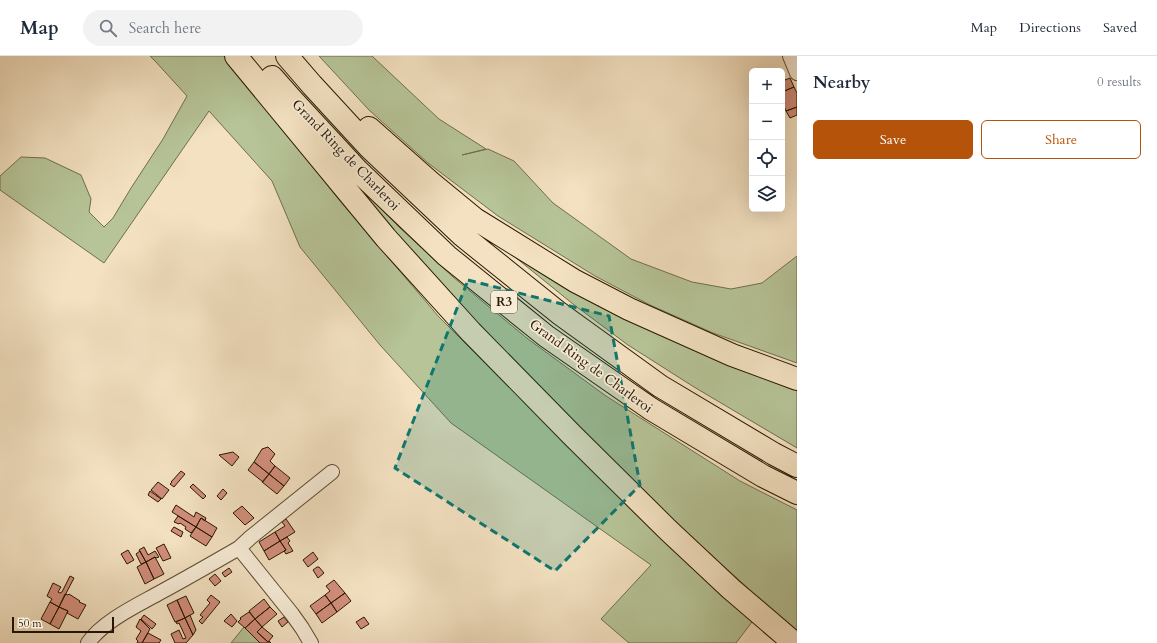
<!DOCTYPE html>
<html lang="en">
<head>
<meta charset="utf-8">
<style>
  body { margin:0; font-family:Cardo,serif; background:#f2f2f3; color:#1f2937 }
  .controls { position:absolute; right:12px; top:12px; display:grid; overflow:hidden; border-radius:6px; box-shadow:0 4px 16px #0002 }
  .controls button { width:36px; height:36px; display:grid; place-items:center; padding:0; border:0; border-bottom:1px solid #e0e1e3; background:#fff; color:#1f2937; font:20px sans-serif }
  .scale { position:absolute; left:12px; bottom:10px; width:102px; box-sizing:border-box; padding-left:4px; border:2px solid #291701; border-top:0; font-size:11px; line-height:14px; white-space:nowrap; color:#291701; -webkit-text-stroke:3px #f7ecd7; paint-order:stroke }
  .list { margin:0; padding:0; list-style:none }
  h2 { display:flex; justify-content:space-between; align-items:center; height:52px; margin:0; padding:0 16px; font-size:17px }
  h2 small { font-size:13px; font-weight:400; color:#747a83 }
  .actions { display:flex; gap:8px; padding:12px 16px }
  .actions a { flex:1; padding:9px 0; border:1px solid #b45309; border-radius:6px; text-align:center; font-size:14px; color:#b45309 }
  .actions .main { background:#b45309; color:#fff }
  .icon { flex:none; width:22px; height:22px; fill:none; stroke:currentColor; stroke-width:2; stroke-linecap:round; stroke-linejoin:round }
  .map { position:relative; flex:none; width:797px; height:587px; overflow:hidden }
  header { display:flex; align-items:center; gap:24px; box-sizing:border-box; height:56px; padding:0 20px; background:#fff; border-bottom:1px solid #e0e1e3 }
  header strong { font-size:19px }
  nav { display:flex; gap:22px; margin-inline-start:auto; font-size:14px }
  .search { width:280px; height:36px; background:#f2f2f3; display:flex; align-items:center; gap:10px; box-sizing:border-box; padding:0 14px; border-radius:22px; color:#747a83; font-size:15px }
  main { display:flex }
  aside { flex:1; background:#fff }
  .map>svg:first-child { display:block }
  .green { fill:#b6c497; stroke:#706e4c }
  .building { fill:#d28e7b; stroke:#291701 }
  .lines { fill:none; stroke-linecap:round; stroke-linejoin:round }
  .street-casing { stroke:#5c4a31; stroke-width:16 }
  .highway-casing { stroke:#291701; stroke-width:24 }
  .street { stroke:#f7ecd7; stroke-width:14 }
  .highway { stroke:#f3e1c1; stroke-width:22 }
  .marked { fill:#0f766e; fill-opacity:0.2; stroke:#0f766e; stroke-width:3; stroke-dasharray:8 5; stroke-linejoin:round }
  .labels { text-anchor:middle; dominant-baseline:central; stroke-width:3.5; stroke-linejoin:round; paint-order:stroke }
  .shield { fill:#f7ecd7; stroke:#675741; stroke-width:1 }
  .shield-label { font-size:13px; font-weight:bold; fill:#291701 }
  .street-label { font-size:14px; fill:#291701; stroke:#f7ecd7 }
</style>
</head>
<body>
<header>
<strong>Map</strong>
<div class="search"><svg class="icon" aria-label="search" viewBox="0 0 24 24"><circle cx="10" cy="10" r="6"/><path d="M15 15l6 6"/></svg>Search here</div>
<nav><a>Map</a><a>Directions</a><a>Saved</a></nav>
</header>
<main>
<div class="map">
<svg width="797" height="587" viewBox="0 0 797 587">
  <rect width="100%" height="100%" fill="#f3e1c1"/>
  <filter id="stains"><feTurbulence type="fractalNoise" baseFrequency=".005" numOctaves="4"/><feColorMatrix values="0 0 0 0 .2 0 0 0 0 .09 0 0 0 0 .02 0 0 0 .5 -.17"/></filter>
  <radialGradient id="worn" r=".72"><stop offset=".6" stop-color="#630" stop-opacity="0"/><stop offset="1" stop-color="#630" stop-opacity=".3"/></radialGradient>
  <path class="green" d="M150,0H225L340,145L439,261L642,464L752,566L736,587H629L601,563L651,509L451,367L380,289L300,191L272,125L209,55L104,207L0,134V120L21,101L45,102L81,119L91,143L89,156L104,171L113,162L131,132L163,83L187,40L155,5Z
    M319,0H372L439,63L486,93L462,99L488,93L514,105L553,147L631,203L692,226L731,233L762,227L797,200V307L713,277L650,249L595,220L498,160L428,107L369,54Z
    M350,122L400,172L453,221L528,283L606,340L740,425L797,454V574L750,534L680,471L576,371L462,251L348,123Z
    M489,180L797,331V392L694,331L628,289L573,248Z
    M244,571L263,587H231Z"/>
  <path class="building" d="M782,17L785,24L790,22L794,31L782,36Z
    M794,31L797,37V51L786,55L782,46V36Z
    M797,51V59L790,62L786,55Z
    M268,391L275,398L270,405L275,410L269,418L254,406L262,393Z
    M233,396L239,401L232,410L219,399Z
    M254,406L269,418L263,426L248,414Z
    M275,410L290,422L284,430L269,418Z
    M181,415L185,418L174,431L170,428L172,426H171Z
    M269,418L284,430L277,438L262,426Z
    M158,426L169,434L162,443L151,434Z
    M193,428L206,440L203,443L190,431Z
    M223,433L227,437L221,444L217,440Z
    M150,435L161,443L158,446L148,439Z
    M176,449L194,461L196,456L206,462L205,465L201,462L196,471L172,456Z
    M242,450L254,462L245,469L233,457Z
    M178,460L196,471L191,477L185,473L186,471L180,467L179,468L174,466Z
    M201,462L217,472L212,481L196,471Z
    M286,463L295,476L280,485L275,476L285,470L282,466Z
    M174,471L183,476L181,481L171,475Z
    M196,471L212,481L206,490L190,480Z
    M275,476L280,485L264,495L259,486Z
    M287,481L290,485L288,487L293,495L286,498L284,495L286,494L280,485Z
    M280,485L286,494L269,504L264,495Z
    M164,488L171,502L163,505L156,492Z
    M144,491L148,499L155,495L159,501L156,502L155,501L146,506L139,494Z
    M128,494L134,504L127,508L121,498Z
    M140,495L146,506L141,508L136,498Z
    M313,496L318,503L308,511L303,504Z
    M155,501L164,518L154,523L146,506Z
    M146,506L154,523L145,528L137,511Z
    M317,511H319L324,517L318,522L313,514Z
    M229,512L232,516L225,521L222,517Z
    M215,518L221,525L215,530L209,523Z
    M70,520L74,522L59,551L50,546L52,543L47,540L53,527L61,531L58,536L60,537L62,536Z
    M334,524L345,537L331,547L325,539L330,535L326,530Z
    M345,537L351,545L337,556L331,547Z
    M65,538L68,539L69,538L80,545L79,546L86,549L78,563L67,557L68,555L59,551Z
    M211,539L220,546L202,568L199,565L203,561L200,559L210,547L207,544Z
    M325,539L331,547L316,558L310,550Z
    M186,540L194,557L185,562L177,544Z
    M264,543L270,551L255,563L249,555Z
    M177,544L185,562L175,566L167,549Z
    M50,546L59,551L50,568L41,563Z
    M331,547L337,556L322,567L316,558Z
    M59,551L68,555L59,573L50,568Z
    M270,551L277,558L262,571L255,563Z
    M249,556L255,563L245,572L238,566L241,563L240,562Z
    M231,558L237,565L232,571L224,565Z
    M144,559L156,568L152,573L141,563Z
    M190,559L196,574L193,579L185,562Z
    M284,561L288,566L282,571L278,565Z
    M364,561L369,568L361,573L356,566Z
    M185,562L193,579L186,587H175L171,578L179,574L183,583L186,582L179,567L177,568L176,566Z
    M140,563L150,573L142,587H137L138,585L136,583L141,575L136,571Z
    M255,563L262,571L257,576L268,586L269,585L271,587H260L245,572Z
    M262,571L273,580L268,586L257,576Z
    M148,577L161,584L159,587H142Z"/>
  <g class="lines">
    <g class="street-casing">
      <path id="street" d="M790,0L797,17
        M239,492L292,558L302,572L311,587
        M88,587C103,565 138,549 161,536C187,522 213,507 239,492L251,481L332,416"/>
    </g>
    <g class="highway-casing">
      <path id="highway" d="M236,0L386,182L471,276L572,379L668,474L731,533L794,587
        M287,0L312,29L370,92L463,180L559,257L660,330L774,398L797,410
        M272,21L295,47L357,114L447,200L546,280L651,353L763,420L797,437
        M369,72L430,126L475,163L575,225L629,253L732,299L797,323"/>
    </g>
    <use href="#street" class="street"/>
    <use href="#highway" class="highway"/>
  </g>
  <path class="marked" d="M468,224L609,260L640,429L555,515L395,412Z"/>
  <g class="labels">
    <rect class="shield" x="491" y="235" width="26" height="22" rx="3"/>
    <g class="shield-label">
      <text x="504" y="246">R3</text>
    </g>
    <g class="street-label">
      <text transform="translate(346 99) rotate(46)">Grand Ring de Charleroi</text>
      <text transform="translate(591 310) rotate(36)">Grand Ring de Charleroi</text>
    </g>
  </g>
  <rect width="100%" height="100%" filter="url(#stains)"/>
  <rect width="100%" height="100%" fill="url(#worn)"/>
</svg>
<div class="controls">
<button>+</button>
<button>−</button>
<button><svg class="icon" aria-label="locate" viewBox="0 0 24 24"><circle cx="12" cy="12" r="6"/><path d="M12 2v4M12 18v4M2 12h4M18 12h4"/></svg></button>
<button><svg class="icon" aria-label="layers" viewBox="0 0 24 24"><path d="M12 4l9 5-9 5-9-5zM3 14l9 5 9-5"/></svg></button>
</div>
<div class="scale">50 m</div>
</div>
<aside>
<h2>Nearby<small>0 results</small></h2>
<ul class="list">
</ul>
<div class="actions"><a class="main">Save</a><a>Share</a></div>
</aside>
</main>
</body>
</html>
